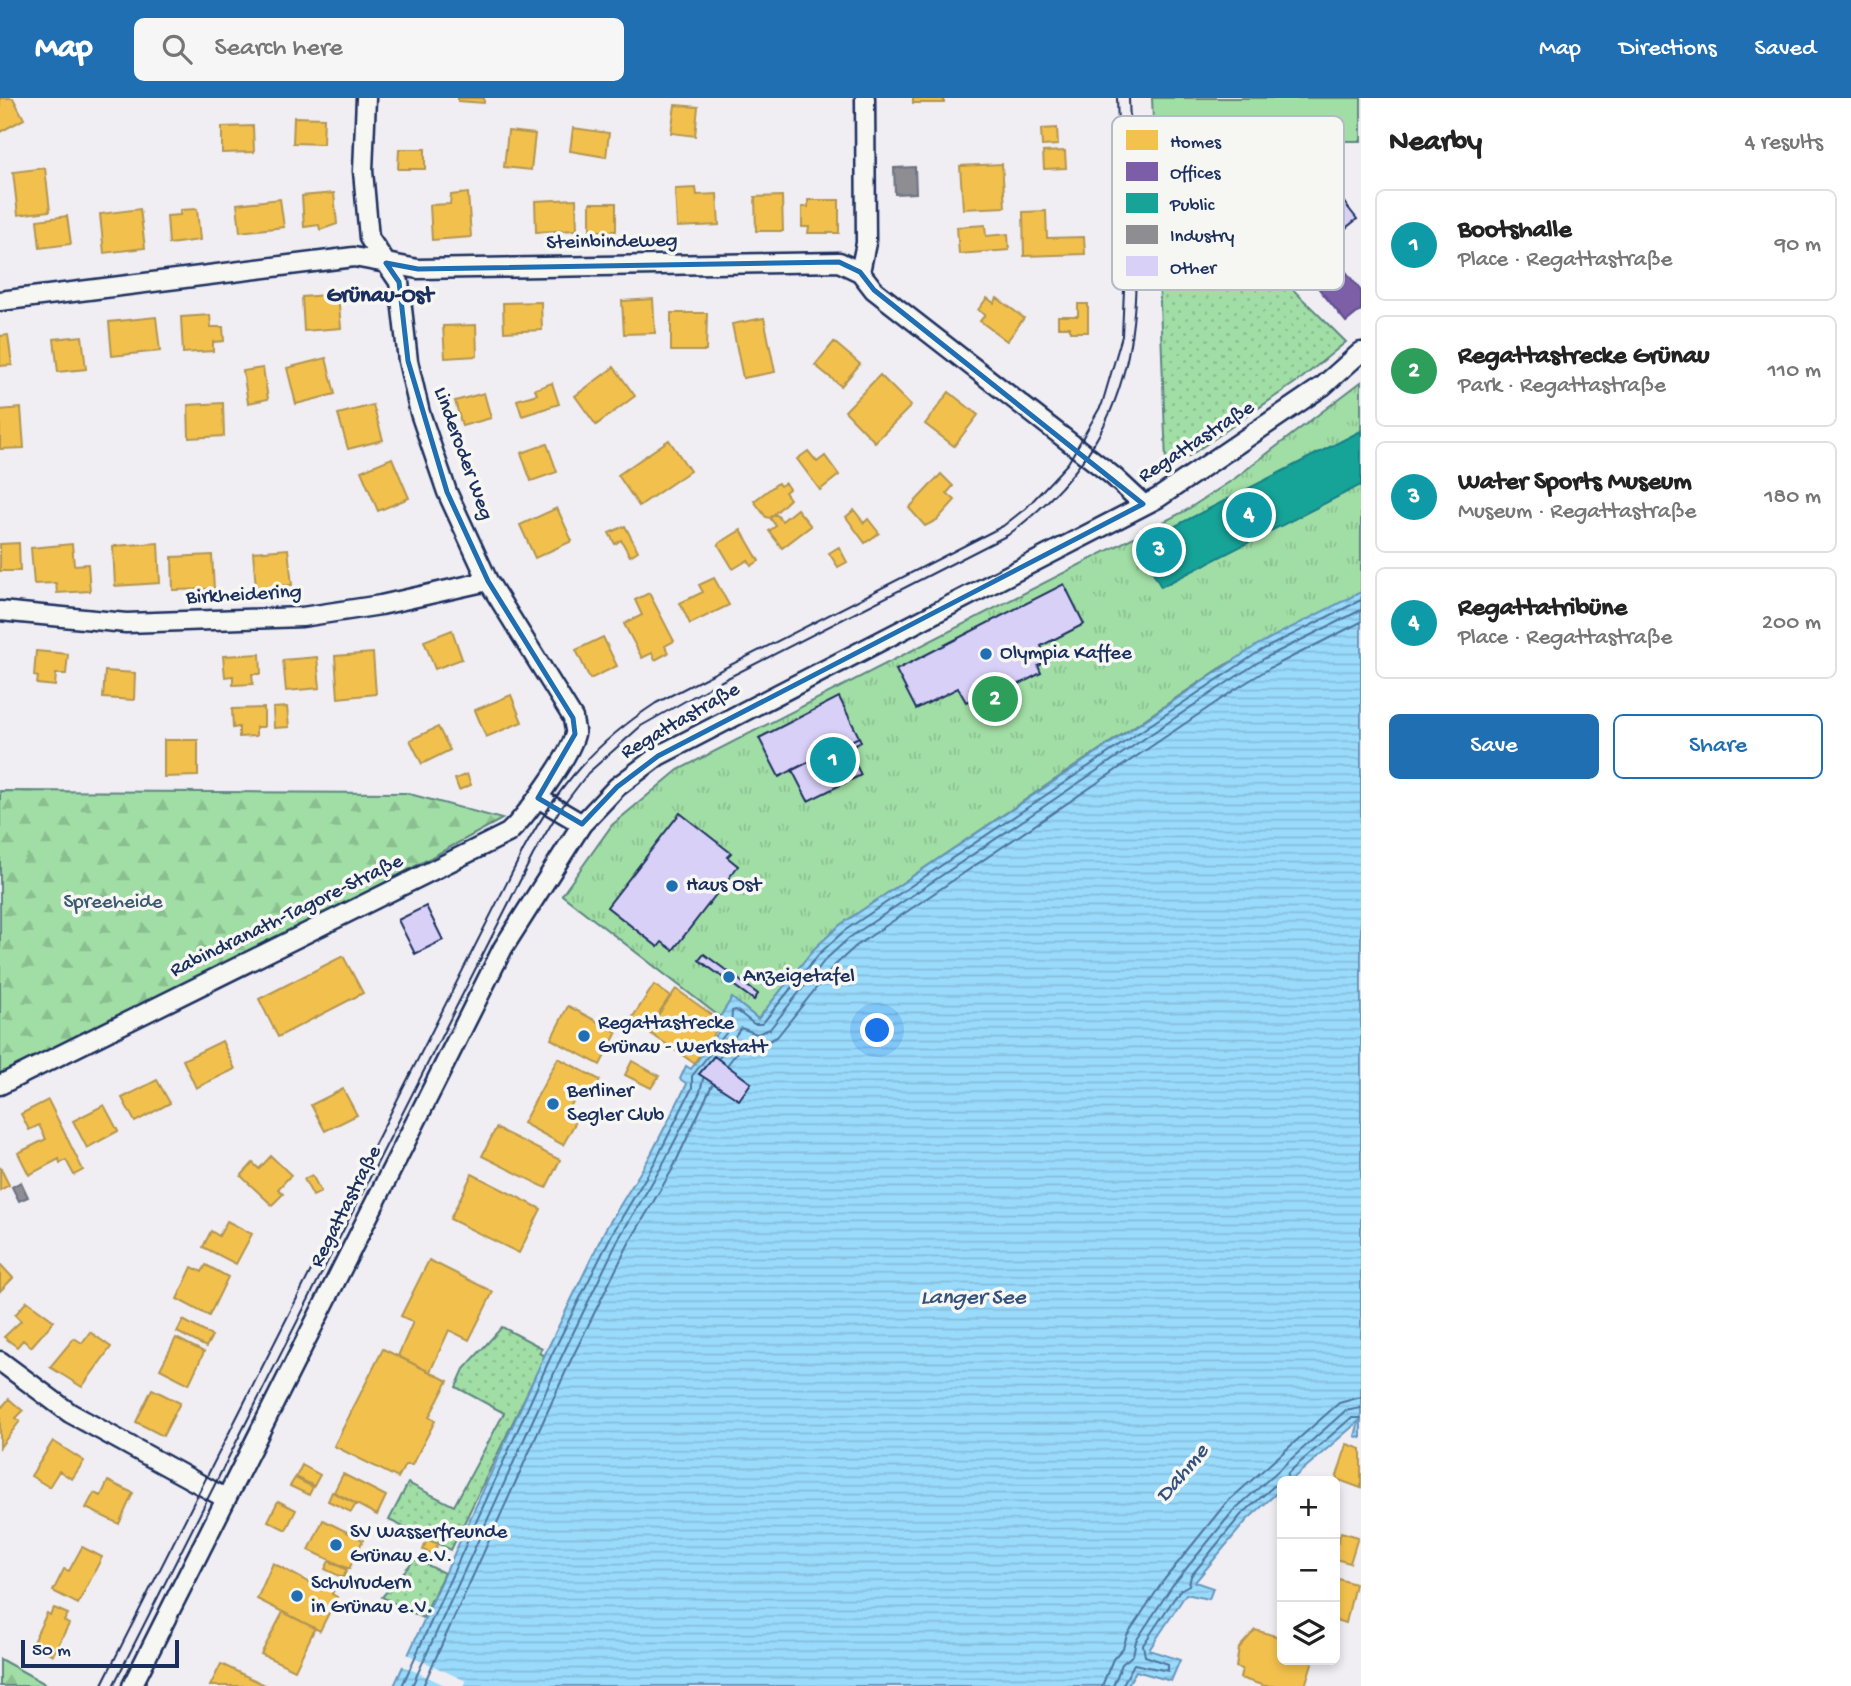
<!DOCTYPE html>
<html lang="en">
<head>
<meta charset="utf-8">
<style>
  body { margin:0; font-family:"Gochi Hand",sans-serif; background:#f6f6f6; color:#222 }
  .controls { position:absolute; right:21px; bottom:21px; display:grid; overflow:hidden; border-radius:10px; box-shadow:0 4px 10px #0003 }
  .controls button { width:63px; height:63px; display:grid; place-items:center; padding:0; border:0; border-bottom:2px solid #e0e0e0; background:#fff; color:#222; font:35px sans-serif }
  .scale { position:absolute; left:21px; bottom:18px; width:158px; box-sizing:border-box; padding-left:7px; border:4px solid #1b2f5e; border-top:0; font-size:19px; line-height:24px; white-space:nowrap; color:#1b2f5e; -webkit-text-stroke:5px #f6f6f2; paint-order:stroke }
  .you { position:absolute; left:878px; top:933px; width:24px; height:24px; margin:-18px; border:5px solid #fff; border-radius:50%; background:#1a73e8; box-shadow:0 0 0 10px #1a73e833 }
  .badge { display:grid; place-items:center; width:46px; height:46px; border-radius:50%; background:#1f6fb2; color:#fff; font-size:23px; font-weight:700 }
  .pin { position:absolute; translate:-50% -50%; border:4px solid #fff; box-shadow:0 2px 7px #0006 }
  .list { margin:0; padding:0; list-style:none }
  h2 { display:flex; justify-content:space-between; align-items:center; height:91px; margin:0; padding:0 28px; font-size:30px }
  h2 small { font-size:23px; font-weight:400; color:#767676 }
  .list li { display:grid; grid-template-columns:46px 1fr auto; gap:21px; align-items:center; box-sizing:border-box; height:112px; margin:0 14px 14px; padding:0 14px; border:2px solid #e0e0e0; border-radius:10px }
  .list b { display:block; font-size:26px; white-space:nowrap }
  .list p { margin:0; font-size:23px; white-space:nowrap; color:#767676 }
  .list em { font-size:23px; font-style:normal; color:#767676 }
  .actions { display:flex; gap:14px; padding:21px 28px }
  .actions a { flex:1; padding:16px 0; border:2px solid #1f6fb2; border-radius:10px; text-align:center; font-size:24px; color:#1f6fb2 }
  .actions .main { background:#1f6fb2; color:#fff }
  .icon { flex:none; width:38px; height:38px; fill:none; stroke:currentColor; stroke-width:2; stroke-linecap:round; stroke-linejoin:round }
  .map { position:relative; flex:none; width:1361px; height:1588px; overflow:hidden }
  header { display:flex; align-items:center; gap:42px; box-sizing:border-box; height:98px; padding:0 35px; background:#1f6fb2; color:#fff }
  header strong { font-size:33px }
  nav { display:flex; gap:38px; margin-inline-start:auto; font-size:24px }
  .search { width:490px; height:63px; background:#f6f6f6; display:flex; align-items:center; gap:18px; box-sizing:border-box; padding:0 24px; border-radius:10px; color:#767676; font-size:26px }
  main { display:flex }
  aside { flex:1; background:#fff }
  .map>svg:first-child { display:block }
  .grass { fill:url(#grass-dots); stroke:#5e8682; stroke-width:2 }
  .forest { fill:url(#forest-firs); stroke:#5e8682; stroke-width:2 }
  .park { fill:url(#park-tufts); stroke:#5e8682; stroke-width:2 }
  .garden { fill:#a1dea5; stroke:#5e8682; stroke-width:2 }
  .water { fill:url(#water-rules); stroke:#6796bd; stroke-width:2 }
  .pier { fill:#f0eef3 }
  .homes { fill:#f2c14e; stroke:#b29553; stroke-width:2 }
  .offices { fill:#7b5ea7; stroke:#5e5091; stroke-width:2 }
  .public { fill:#17a398; stroke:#188087; stroke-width:2 }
  .industry { fill:#8d8d92; stroke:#6b7182; stroke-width:2 }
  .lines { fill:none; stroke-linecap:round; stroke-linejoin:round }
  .shore { stroke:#4e749d; stroke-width:2 }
  .building { fill:#d9d0f8; stroke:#1b2f5e; stroke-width:2 }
  .minor-casing { stroke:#1b2f5e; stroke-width:23 }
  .minor { stroke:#f6f6f2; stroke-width:18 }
  .tram { stroke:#1b2f5e; stroke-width:2 }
  .marked { fill:none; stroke:#1f6fb2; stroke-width:5; stroke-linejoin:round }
  .poi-dot { fill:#1f6fb2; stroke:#f6f6f2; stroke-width:2.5 }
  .labels { text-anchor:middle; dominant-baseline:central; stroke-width:7; stroke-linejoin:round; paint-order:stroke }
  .street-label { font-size:21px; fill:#1b2f5e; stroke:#f6f6f2 }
  .poi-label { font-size:21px; fill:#1b2f5e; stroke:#f6f6f2; text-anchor:start }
  .park-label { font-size:21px; fill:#3c5b70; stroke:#f6f6f2 }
  .neighbourhood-label { font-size:23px; font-weight:bold; fill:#1b2f5e; stroke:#f6f6f2 }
  .water-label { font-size:23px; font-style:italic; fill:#34517e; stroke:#f6f6f2 }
  .key { fill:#f6f6f2; stroke:#b4bac6; stroke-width:2 }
  .key-label { font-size:19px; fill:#1b2f5e }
</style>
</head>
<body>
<header>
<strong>Map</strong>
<div class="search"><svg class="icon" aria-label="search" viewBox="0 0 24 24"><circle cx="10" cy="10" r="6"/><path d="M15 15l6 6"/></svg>Search here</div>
<nav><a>Map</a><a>Directions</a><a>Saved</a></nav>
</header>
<main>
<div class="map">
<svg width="1361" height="1588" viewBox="0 0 1361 1588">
  <defs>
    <pattern id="grass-dots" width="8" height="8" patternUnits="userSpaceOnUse" patternTransform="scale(1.75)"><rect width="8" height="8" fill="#a1dea5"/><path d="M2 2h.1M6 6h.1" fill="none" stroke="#8abf90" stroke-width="1.8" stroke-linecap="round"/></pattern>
    <pattern id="forest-firs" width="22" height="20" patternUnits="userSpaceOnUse" patternTransform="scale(1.75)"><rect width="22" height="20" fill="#a1dea5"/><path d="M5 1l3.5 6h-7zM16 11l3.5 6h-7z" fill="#8abf90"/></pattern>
    <pattern id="park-tufts" width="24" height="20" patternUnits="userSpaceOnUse" patternTransform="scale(1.75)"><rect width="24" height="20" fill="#a1dea5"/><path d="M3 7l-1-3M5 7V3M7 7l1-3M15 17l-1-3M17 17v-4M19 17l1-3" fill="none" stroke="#8abf90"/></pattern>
    <pattern id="water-rules" width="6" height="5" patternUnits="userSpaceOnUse" patternTransform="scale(1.75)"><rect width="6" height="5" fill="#9adbfc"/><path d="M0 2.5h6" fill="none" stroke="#84bcda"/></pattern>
  </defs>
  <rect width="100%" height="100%" fill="#f0eef3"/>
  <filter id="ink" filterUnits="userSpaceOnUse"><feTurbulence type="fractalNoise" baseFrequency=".0143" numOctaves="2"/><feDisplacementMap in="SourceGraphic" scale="14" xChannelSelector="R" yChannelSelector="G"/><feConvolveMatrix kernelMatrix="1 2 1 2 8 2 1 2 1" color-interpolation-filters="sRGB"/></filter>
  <g filter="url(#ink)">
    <path class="grass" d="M1154,43L1190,65L1206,152H1253L1346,244L1302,280L1173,369L1166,365Z
      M502,1229L542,1250L539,1255L545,1258L451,1452L389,1422L408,1385L454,1408L504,1315L456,1289L464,1271Z
      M415,1461L444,1475L423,1520L382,1499Z"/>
    <path class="forest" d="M0,693L406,695L502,721L0,994Z
      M0,1561L49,1588H0Z"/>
    <path class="park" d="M1361,284V495L1225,567L840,827L814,851L758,921L732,900L720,919L562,797L612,727L678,672L1185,413L1234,381Z"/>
    <path class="garden" d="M1152,0H1361V43H1154Z"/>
    <path class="water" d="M1361,494V1340L1355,1338L1359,1323L1290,1383H1282V1390L1247,1422L1195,1484L1213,1490L1209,1501L1186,1496L1149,1552L1180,1562L1171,1583L1136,1573L1127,1588H394L546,1254L605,1132L649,1060L687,986L680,981L686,968L691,971L725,925L720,919L732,900L758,921L814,851L840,827L1257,547Z"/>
    <path class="pier" d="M407,1556L466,1583L464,1588H447L401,1567Z"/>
    <path class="homes" d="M0,0H13L24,21L0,34Z
      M458,0H484V5L458,3Z
      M913,0H944V5H913Z
      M675,7L698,9L695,38L671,35Z
      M294,19L324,20L323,46L293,45Z
      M253,28L254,54L222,55V29Z
      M573,30L609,35L606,59L570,53Z
      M1057,30L1058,47L1042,48L1041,31Z
      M508,33L535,36L531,72L504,69Z
      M399,51H425V71H398Z
      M1065,53L1066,70L1044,71L1043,54Z
      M1002,66L1005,109L963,111L960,68Z
      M45,70L50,113L18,117L13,74Z
      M696,90L697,97L717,96L719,127L677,129L675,91Z
      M334,95L337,126L320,132L319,127L304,129L302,98Z
      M468,95L471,139L432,142L430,107L450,106L451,97Z
      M782,98L783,133H756L755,99Z
      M280,101L284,129L240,134L237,106Z
      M576,101L577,132L536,134L535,103Z
      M808,102H839V135H808L809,129H802V109H808Z
      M590,105H616V133H590Z
      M140,111L145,150L104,155L100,116Z
      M197,111L200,142L169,146L167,118L180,117V112Z
      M1046,113L1047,140L1084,139L1085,156L1024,158L1023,114Z
      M67,118L71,146L40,150L37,122Z
      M985,127L986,138L1008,136L1009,152L959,156L957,129Z
      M338,196L341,230L304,233L302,199Z
      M987,200L994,205L997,200L1024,220L1007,243L980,223L985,217L978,212Z
      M653,201L655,235L624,236L622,203Z
      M541,204L542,232L504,234L503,205Z
      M1078,206H1088V234H1070V229H1058V218H1078Z
      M671,215H707L706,253H671Z
      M210,217L211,229H223L224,243L213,244V253L183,255L181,219Z
      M156,219L160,253L112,258L109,224Z
      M764,220L775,274L743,280L732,226Z
      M476,227L477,258L445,260L443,228Z
      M8,237L12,267L0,268V238Z
      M82,238L86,271L58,274L54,241Z
      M834,244L860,266L841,288L815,267Z
      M326,260L335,296L296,306L287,270Z
      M614,269L635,298L596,327L575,298Z
      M263,270L268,301L248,305L243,273Z
      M880,277L911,308L875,344L845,313Z
      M552,285L559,306L522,318L517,302L537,296L535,291Z
      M949,294L978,317L954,348L925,326Z
      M484,295L491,320L462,328L455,303Z
      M223,305L224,338L189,340L188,307Z
      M373,307L383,342L348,351L338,316Z
      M21,310L24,350L0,351V312Z
      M669,342L690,373L639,408L618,377Z
      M547,346L557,374L531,383L521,355Z
      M808,353L817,364L825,358L839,377L820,392L797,361Z
      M392,360L409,400L378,413L361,373Z
      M941,376L953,388L947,395L955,402L937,422L925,428L909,410Z
      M778,385L780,388L785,385L789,391L785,394L790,401L770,420L766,419L754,403Z
      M557,410L572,443L535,460L520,427Z
      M797,411L811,428L782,450L769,433L776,428L770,420L776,416L782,423Z
      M854,412L864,425L868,421L879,435L865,445L846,419Z
      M625,428L638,453L630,458L621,442L615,446L609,435Z
      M741,432L759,463L751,468L748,462L733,471L718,446Z
      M19,445L20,473H0V446Z
      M158,445L160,485L115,488L113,448Z
      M72,446L74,467L88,466L90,493L57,495L56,485L34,486L31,450Z
      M839,449L847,464L838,469L829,455Z
      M288,451L292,487L256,490L253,454Z
      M212,457L214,491L173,492L172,459Z
      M714,480L729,507L690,526L680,505L703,494L699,487Z
      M649,495L674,543L665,548L668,555L655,562L652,555L642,560L624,526L642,517L635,502Z
      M452,532L462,561L435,571L424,543Z
      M603,539L617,568L590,581L576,552Z
      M36,553L68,556L66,576H56L55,588L37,586L38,579L34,578Z
      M373,555L376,596L338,600L335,558Z
      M260,556L261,576H252L253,586L233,587V578L225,579L223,558Z
      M317,559L320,590L286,593L283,562Z
      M105,573L135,575L134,602L103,600Z
      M511,597L522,624L486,639L475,612Z
      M287,609L289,629L274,630L273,610Z
      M264,610V629H256V638L239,639V629L233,630L232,611Z
      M438,629L450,652L422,666L410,642Z
      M164,642H198V678L164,679Z
      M467,676L471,687L459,692L455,681Z
      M343,858L363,895L278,939L259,901Z
      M654,887L670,898L646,934L630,923Z
      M676,891L722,924L694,965L647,933Z
      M568,908L617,934L600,967L551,941Z
      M222,943L235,971L196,990L183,962Z
      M558,960L600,982L591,999L579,992L568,1013L579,1018L563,1047L523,1025Z
      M632,963L659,978L651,990L625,977Z
      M157,982L170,1005L135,1024L122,1000Z
      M343,991L357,1017L325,1033L311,1007Z
      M48,1002L83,1072L74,1077L66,1062L60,1065L59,1061L29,1077L18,1055L46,1041L39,1027L29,1032L21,1016Z
      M104,1007L118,1033L87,1050L73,1023Z
      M496,1030L560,1062L546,1090L482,1058Z
      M271,1058L291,1077L278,1091L283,1096L272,1107L241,1078L253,1065L259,1071Z
      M0,1069L9,1087L0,1092Z
      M472,1076L541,1111L519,1155L450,1121Z
      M312,1077L321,1094L313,1098L304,1081Z
      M227,1123L252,1136L236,1166L203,1149L211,1133L219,1138Z
      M429,1162L493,1194L469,1242L449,1232L430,1274L398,1258L413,1224L401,1218Z
      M0,1166L13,1180L0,1193Z
      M206,1167L228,1179L209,1218L177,1201L192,1169L202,1174Z
      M27,1203L54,1223L31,1249L23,1242L17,1249L4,1239L21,1223L15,1217Z
      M183,1222L212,1238L206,1249L177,1234Z
      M90,1234L111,1249L82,1289L50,1269L74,1240L82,1245Z
      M176,1240L204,1254L189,1286L160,1271Z
      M383,1251L448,1283L429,1319L435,1323L412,1367H405L398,1380L334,1348Z
      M152,1291L180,1305L163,1338L136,1324Z
      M9,1301L23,1313L16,1320L20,1323L0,1349V1307L2,1309Z
      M53,1343L84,1363L72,1381L59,1373L49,1389L31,1378Z
      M1347,1346L1361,1351V1390L1336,1381Z
      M302,1367L320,1377L314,1388L296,1379Z
      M343,1376L386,1398L377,1417L334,1394Z
      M295,1380L313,1389L309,1397L290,1388Z
      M108,1383L133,1395L119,1426L86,1410L94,1395L101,1398Z
      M332,1394L356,1406L351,1414L328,1403Z
      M278,1403L296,1412L286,1432L268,1423Z
      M323,1422L363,1442L349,1471L309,1452Z
      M1341,1434L1358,1439L1350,1465L1335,1461V1444L1338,1445Z
      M427,1441L438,1446L433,1456L423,1452Z
      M82,1449L102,1459L78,1506L53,1493L64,1471L69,1473Z
      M329,1463L347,1472L343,1480L325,1471Z
      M273,1465L317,1489L319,1485L334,1492L332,1496L337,1499L320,1533L257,1501Z
      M1335,1480L1355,1486L1346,1525L1335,1522Z
      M54,1510L68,1516L64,1523L69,1526L53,1557L32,1546L47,1515L50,1517Z
      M283,1514L315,1530L295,1572L261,1556Z
      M1255,1532L1282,1540V1562H1313L1305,1588H1265L1240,1580L1242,1571L1236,1569L1239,1550Z
      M221,1566L267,1588H210Z"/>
    <path class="offices" d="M1344,171L1361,193V212L1346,224L1319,191Z"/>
    <path class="public" d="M1361,333V387L1161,489L1138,447Z"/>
    <path class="industry" d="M915,69L916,95L895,96L894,70Z
      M21,1084L28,1099L19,1103L12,1089Z"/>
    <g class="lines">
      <path class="shore" d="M719,960L741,930L757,936L770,931L825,862L849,840L1234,580L1265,560L1361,512
        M728,966L744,945L762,946L777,939L833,869L856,848L1239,589L1270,570L1361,524
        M1286,1383L1288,1375L1351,1320H1361
        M402,1588L552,1256L612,1136L655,1064L692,990V978L731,929L732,913L736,912L754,926H762L819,856L844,833L1260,553L1361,502
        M412,1588L561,1260L619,1140L662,1068L700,994L703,981
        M423,1588L570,1264L629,1145L672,1072L712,987
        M1102,1588L1113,1561L1123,1550L1127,1537L1164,1482L1226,1405L1339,1305L1361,1299
        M1113,1588L1122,1566L1133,1557L1136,1543L1172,1488L1234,1412L1345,1313L1361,1310
        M1122,1588L1134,1566L1168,1573V1566L1145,1558L1143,1547L1180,1492L1189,1487L1191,1478L1241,1417L1275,1387L1282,1385"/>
    </g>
    <path class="building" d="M1336,94L1357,121L1327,145L1305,119Z
      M1064,486L1084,526L1041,548L1048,563L1038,568L1041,575L980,606L977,599L966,604L958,590L916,611L896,572Z
      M839,599L859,639L779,679L759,640Z
      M859,639L861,644L848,651L861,677L808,703L792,672Z
      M680,715L731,755L727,759L738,768L673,852L662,844L658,849L607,809Z
      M426,808L443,842L415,856L398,822Z
      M704,856L758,896L754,902L699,862Z
      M714,958L751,985L739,1002L699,976Z"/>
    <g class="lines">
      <g class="minor-casing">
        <path id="minor" d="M860,174L866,145L865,0
          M0,203L354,159L418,171L839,164L860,174L874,192L1113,378L1143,406
          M0,513L126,525L302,519L381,507L488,483
          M538,700L582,726
          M0,987L508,735C525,720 570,658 575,636C576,632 573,625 573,620L488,483L447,394L420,315L408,263L399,184L369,140L363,73L366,0
          M0,1263L70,1315L225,1400
          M132,1588L503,850L582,726L617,689L658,658L1158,400L1323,288L1361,254"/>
      </g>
      <use href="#minor" class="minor"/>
      <path class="tram" d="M101,1588L524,751C559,687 595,645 656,605L1003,428L1026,410L1068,365L1102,306L1122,238L1124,191L1117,0
        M113,1588L533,757L559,713L588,675L641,628L710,589L1008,437C1169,317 1135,175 1129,0"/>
    </g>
  </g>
  <path class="marked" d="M839,164L860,174L874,192L1143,406L658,658L617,689L582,726L538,700L575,636L573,620L488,483L447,394L408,263L399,184L386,165L418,171Z"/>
  <g class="poi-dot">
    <circle cx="986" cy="556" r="7"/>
    <circle cx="672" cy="788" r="7"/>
    <circle cx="729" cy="879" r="7"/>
    <circle cx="584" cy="938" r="7"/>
    <circle cx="553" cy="1006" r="7"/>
    <circle cx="336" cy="1447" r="7"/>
    <circle cx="297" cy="1498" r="7"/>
  </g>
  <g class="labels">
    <g class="street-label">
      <text transform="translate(612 145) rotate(-1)">Steinbindeweg</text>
      <text transform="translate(1197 345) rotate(-33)">Regattastraße</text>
      <text transform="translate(462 356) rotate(70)">Linderoder Weg</text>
      <text transform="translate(244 498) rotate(-3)">Birkheidering</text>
      <text transform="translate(681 624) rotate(-30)">Regattastraße</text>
      <text transform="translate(287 819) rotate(-26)">Rabindranath-Tagore-Straße</text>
      <text transform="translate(347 1109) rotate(-63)">Regattastraße</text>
    </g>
    <g class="poi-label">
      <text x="1000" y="556">Olympia Kaffee</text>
      <text x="686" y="788">Haus Ost</text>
      <text x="743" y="879">Anzeigetafel</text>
      <text x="598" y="926">Regattastrecke<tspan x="598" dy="24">Grünau - Werkstatt</tspan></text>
      <text x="567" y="994">Berliner<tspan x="567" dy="24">Segler Club</tspan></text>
      <text x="350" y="1435">SV Wasserfreunde<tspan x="350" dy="24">Grünau e.V.</tspan></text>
      <text x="311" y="1486">Schulrudern<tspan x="311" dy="24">in Grünau e.V.</tspan></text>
    </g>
    <g class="park-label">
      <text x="113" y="805">Spreeheide</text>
    </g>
    <g class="neighbourhood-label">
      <text x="380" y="198">Grünau-Ost</text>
    </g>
    <g class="water-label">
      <text x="973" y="1200">Langer See</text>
      <text transform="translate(1183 1376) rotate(-50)">Dahme</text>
    </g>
  </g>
  <rect x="1112" y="18" width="232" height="174" rx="10" class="key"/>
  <rect x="1126" y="32" width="32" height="20" fill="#f2c14e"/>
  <rect x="1126" y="64" width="32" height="19" fill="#7b5ea7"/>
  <rect x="1126" y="95" width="32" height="20" fill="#17a398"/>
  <rect x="1126" y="127" width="32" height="19" fill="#8d8d92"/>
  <rect x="1126" y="158" width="32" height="20" fill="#d9d0f8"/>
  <g class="key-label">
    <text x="1170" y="49">Homes</text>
    <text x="1170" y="80">Offices</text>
    <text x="1170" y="112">Public</text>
    <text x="1170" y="143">Industry</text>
    <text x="1170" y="175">Other</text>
  </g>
</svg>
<div class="controls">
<button>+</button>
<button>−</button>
<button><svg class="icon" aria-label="layers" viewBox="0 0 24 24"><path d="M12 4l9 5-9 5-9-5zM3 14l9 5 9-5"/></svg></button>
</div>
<div class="scale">50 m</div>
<div class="you"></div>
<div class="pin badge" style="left:833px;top:662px;background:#0f9aa8">1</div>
<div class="pin badge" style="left:995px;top:601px;background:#2e9e5b">2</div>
<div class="pin badge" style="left:1159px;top:452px;background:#0f9aa8">3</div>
<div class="pin badge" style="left:1249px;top:417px;background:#0f9aa8">4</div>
</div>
<aside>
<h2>Nearby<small>4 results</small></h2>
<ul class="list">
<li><span class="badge" style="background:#0f9aa8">1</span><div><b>Bootshalle</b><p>Place · Regattastraße</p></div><em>90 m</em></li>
<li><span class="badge" style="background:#2e9e5b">2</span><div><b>Regattastrecke Grünau</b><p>Park · Regattastraße</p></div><em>110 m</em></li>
<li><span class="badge" style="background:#0f9aa8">3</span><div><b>Water Sports Museum</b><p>Museum · Regattastraße</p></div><em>180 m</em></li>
<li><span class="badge" style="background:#0f9aa8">4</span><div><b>Regattatribüne</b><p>Place · Regattastraße</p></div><em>200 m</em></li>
</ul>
<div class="actions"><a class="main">Save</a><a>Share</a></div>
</aside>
</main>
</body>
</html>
